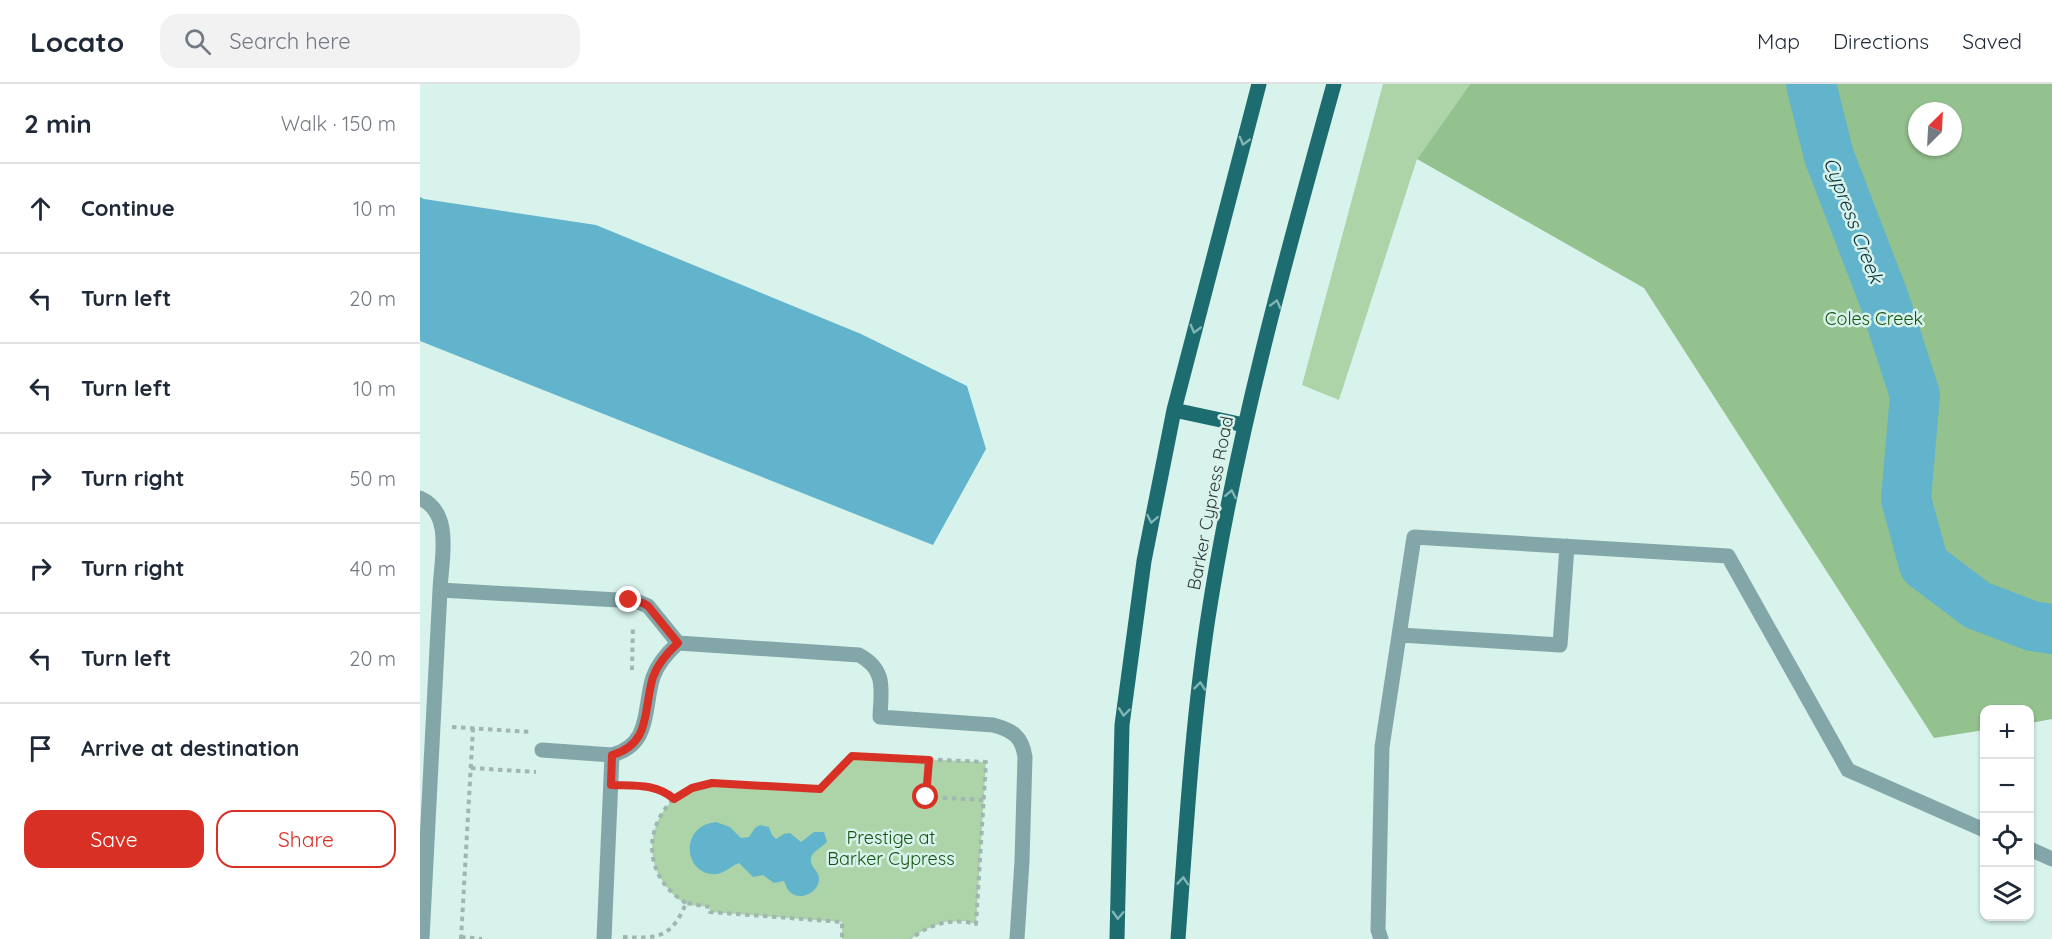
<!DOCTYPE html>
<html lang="en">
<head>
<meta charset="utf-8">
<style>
  body { margin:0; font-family:Quicksand,sans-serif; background:#f2f2f3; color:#1f2937 }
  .controls { position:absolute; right:18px; bottom:18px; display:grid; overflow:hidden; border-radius:12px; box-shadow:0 2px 4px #0004 }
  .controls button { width:54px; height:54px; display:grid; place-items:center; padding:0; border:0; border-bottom:2px solid #e0e1e3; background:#fff; color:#1f2937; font:30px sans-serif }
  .compass { position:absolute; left:1488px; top:18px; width:54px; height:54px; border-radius:50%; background:#fff; box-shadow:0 2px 4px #0004; rotate:24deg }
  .stop { position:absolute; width:18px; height:18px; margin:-14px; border:4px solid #d93025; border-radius:50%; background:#fff }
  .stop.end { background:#d93025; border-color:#fff; box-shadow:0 2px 6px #0008 }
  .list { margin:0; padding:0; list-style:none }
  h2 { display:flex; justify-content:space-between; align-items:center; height:78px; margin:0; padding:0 24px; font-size:26px }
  h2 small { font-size:20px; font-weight:400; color:#747a83 }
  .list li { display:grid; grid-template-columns:39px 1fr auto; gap:18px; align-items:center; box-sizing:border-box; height:90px; padding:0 24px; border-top:2px solid #e0e1e3 }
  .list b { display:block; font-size:22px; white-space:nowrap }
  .list em { font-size:20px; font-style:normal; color:#747a83 }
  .actions { display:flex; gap:12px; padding:18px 24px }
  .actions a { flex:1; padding:14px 0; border:2px solid #d93025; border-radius:18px; text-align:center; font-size:21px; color:#d93025 }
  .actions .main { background:#d93025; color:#fff }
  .icon { flex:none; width:33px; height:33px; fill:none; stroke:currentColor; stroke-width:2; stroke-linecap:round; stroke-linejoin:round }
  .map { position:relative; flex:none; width:1632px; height:855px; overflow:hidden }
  header { display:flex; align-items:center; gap:36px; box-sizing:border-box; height:84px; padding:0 30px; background:#fff; border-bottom:2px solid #e0e1e3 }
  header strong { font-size:28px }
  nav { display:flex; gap:33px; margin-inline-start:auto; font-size:21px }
  .search { width:420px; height:54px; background:#f2f2f3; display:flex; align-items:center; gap:15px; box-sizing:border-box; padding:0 21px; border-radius:18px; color:#747a83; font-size:22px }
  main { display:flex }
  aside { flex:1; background:#fff }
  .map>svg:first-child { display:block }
  .green { fill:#add4a9 }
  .forest { fill:#94c28f; fill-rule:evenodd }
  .water { fill:#61b4cb }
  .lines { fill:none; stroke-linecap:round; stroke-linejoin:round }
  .river { stroke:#61b4cb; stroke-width:50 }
  .path { stroke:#a1b6b1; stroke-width:4; stroke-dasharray:4.5 4.5; stroke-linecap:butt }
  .street { stroke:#83a7a8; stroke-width:15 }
  .primary { stroke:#1c6c70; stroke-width:15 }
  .oneway { stroke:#83b6b4 }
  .route { stroke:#d93025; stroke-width:8 }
  .labels { text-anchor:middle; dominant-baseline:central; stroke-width:5; stroke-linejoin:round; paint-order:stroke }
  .park-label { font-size:18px; fill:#155411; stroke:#d8f2ec }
  .street-label { font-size:18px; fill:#313c39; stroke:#d8f2ec }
  .water-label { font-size:20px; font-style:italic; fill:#0e3640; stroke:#d8f2ec }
</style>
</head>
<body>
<header>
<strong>Locato</strong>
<div class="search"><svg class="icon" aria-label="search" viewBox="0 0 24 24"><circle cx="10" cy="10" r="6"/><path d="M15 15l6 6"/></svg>Search here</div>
<nav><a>Map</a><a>Directions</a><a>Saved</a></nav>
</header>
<main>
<aside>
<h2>2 min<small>Walk · 150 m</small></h2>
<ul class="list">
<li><svg class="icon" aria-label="ahead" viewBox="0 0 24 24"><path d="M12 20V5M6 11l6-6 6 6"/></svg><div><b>Continue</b></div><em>10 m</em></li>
<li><svg class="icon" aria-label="left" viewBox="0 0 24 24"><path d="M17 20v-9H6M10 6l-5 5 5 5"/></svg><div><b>Turn left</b></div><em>20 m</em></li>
<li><svg class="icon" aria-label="left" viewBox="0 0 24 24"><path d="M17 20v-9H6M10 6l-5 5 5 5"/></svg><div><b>Turn left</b></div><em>10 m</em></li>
<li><svg class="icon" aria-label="right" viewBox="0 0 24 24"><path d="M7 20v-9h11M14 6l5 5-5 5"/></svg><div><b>Turn right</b></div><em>50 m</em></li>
<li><svg class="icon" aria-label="right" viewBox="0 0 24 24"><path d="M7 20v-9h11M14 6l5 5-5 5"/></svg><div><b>Turn right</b></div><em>40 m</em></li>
<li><svg class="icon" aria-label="left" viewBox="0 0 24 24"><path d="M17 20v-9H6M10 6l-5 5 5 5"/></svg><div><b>Turn left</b></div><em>20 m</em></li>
<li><svg class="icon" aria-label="arrive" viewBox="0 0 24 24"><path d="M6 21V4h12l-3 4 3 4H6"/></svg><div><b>Arrive at destination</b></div></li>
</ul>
<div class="actions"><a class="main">Save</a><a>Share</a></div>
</aside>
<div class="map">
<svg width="1632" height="855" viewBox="0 0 1632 855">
  <rect width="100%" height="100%" fill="#d8f2ec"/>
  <path class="green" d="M963,0H1050L997,75L919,316L882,301Z
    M432,672L566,678L556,840L545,837L524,838L502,847L491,855H422V838L290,828V823C283,822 274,822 267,820C256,815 247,805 241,795C223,766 234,728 261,709C271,703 281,701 292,699L400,705Z"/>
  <path class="forest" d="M1050,0H1632V635L1610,639V626H1564V646L1514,654L1224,204L997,75ZM1497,27H1533V63H1497Z"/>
  <path class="water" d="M0,113L4,115L176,141L441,250L547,302L566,365L513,461L0,257Z
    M296,738L310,743L321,754L329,753L335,744L340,741L349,743L352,751L356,755L364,750L370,749L381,758L394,748H404L407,758C402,764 392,767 391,774C389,783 399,786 399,795C399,808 381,817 371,809C367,806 366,801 364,797L354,799L343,791L333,793L319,779C311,782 305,789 297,790C264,793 258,742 296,738Z"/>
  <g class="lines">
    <path class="river" d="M1391,0L1409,72L1464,215L1495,311L1486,415L1504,481L1557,521L1612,542L1632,545"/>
    <path class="path" d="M212,586L213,541
      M32,643L111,648
      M509,676L506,713L563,716
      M51,684L116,688
      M210,702C228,703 240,703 254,715
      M266,819C245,806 232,787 232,762C233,734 253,707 280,701C295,698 311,700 326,701C351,703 376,704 400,705L432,672L566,678L556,840C533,834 510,839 491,855
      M41,853L62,855
      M203,853C237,855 252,854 266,819L290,823V828L422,838V855
      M41,855L53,644"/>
    <path class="street" d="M0,414C34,429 21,477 20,506L216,517L228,522L258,559L439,571C467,586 461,606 460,633L573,641C592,646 602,652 605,673L602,777L597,855
      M980,551L1140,561L1147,462
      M122,666L192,671
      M1610,765L1632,775
      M2,855L20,506
      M184,855L192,671C232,660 223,625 233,593C238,579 247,569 258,559
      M961,855L958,846L962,663L994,453L1308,472L1428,686L1564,746"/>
    <path class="primary" d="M754,326L824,341
      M697,855L702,641L724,477L754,326L839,0
      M758,855C766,748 772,640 788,534C816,353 865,176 914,0"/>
  </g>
  <defs><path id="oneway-chevron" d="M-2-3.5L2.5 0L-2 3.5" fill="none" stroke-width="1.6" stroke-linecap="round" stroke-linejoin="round" transform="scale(1.5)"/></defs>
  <g class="oneway">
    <use href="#oneway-chevron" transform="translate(824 57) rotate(105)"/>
    <use href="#oneway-chevron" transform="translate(856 220) rotate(-75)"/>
    <use href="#oneway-chevron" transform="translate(775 245) rotate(105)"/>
    <use href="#oneway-chevron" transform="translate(811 410) rotate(-79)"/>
    <use href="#oneway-chevron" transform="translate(732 435) rotate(101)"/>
    <use href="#oneway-chevron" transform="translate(780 602) rotate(-84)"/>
    <use href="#oneway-chevron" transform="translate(704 628) rotate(97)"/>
    <use href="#oneway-chevron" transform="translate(763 797) rotate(-86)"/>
    <use href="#oneway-chevron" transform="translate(698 831) rotate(92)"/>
  </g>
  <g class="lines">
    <path class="route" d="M209,516L223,519L228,522L258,559C247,569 238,579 233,593C223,625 232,660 192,671L191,701C213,702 236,699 254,715L272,704L292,699L400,705L432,672L509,676L506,713"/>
  </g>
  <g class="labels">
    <g class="park-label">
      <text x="1454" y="234">Coles Creek</text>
      <text x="471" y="753">Prestige at<tspan x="471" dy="21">Barker Cypress</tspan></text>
    </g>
    <g class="street-label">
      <text transform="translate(790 419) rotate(-79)">Barker Cypress Road</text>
    </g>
    <g class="water-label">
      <text transform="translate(1434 136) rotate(69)">Cypress Creek</text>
    </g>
  </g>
</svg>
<div class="controls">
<button>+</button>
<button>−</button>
<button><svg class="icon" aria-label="locate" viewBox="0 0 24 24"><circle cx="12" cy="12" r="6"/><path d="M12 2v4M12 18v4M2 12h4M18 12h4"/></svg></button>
<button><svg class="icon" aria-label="layers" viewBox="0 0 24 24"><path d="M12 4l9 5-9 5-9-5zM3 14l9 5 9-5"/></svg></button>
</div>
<svg class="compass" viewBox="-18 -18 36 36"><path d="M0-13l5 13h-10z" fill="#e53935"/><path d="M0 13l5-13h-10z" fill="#747a83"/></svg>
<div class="stop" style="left:506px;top:713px"></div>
<div class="stop end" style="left:209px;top:516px"></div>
</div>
</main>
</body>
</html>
